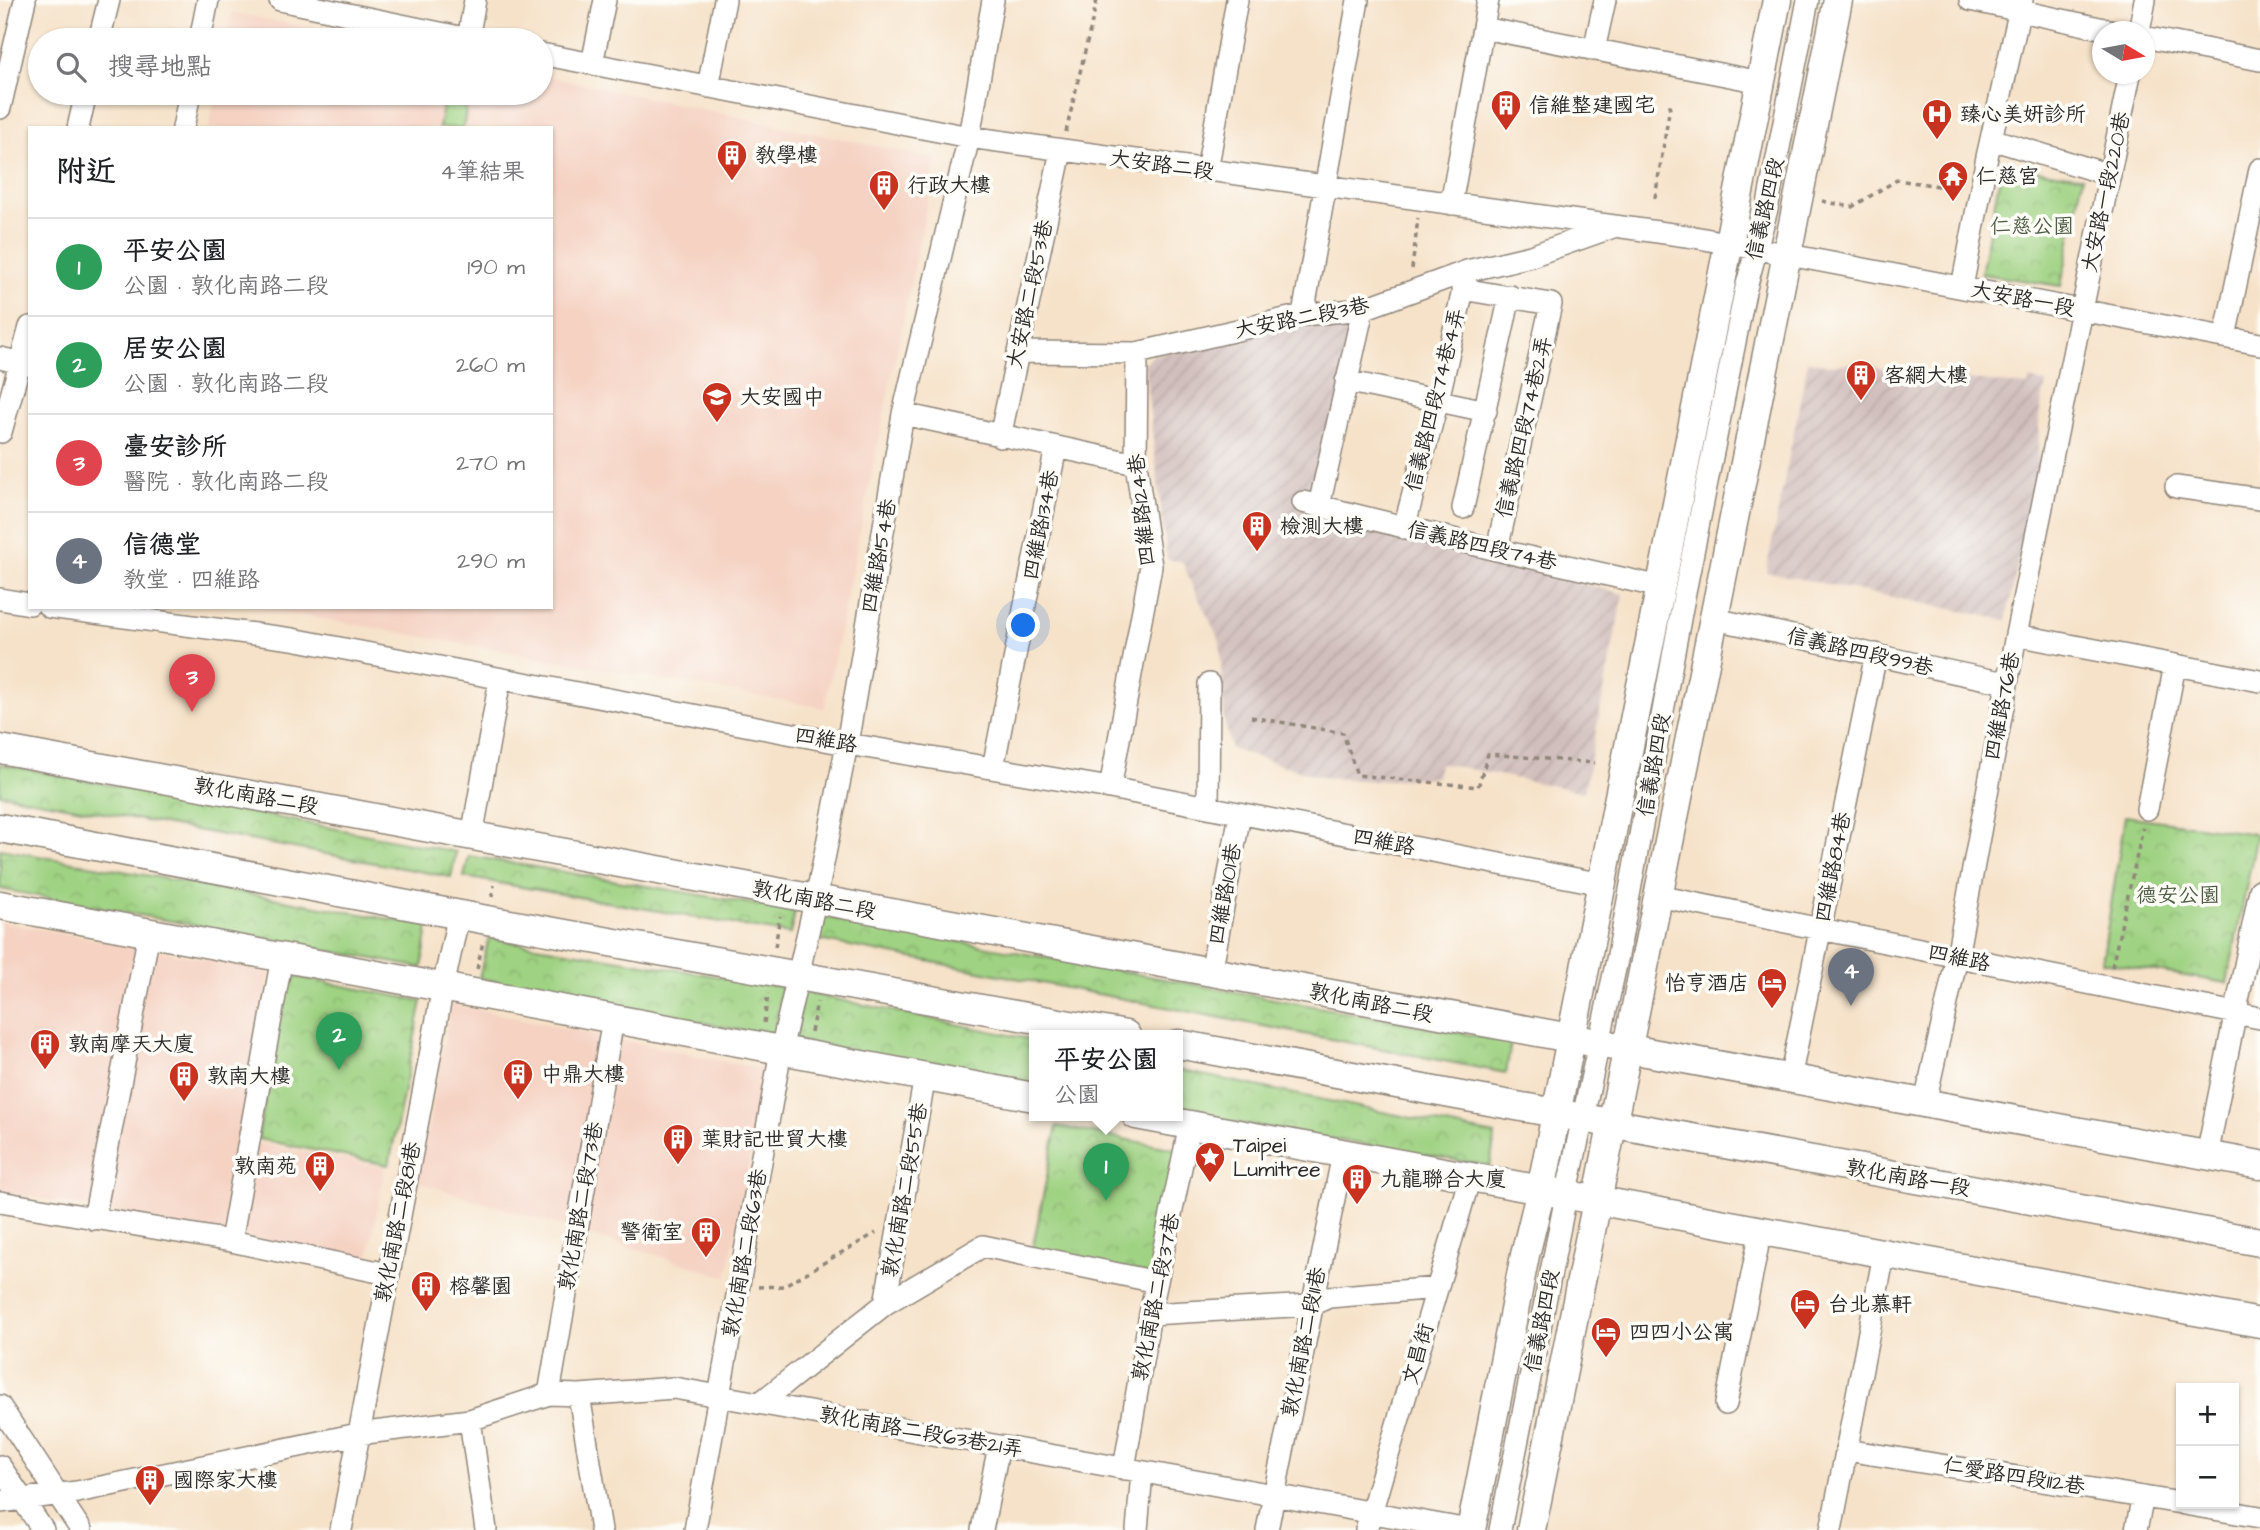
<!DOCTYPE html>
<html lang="zh-TW">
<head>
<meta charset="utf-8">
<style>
  body { margin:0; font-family:"Architects Daughter","LXGW WenKai TC",sans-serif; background:#f6f6f6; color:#202124 }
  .controls { position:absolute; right:21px; bottom:21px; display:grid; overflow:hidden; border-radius:0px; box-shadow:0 2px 5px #0004 }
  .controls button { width:63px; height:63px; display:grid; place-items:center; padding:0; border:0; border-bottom:2px solid #e0e0e0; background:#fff; color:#202124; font:35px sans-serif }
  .compass { position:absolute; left:2092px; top:21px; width:63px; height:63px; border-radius:50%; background:#fff; box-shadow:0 2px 5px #0004; rotate:100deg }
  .you { position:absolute; left:1024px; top:626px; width:24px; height:24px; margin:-18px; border:5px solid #fff; border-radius:50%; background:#1a73e8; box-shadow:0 0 0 10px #1a73e833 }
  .badge { display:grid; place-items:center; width:46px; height:46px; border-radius:50%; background:#1a73e8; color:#fff; font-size:23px; font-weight:700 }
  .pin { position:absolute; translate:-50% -58px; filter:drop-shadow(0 2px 4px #0008) }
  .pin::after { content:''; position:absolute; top:37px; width:24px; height:21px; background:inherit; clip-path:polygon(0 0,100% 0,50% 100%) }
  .popup { position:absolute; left:1029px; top:1030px; width:154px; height:91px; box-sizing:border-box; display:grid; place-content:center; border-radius:0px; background:#fff; filter:drop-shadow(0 2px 5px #0005); font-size:23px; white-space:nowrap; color:#757577 }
  .popup b { font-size:26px; color:#202124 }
  .popup::after { content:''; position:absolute; left:50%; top:100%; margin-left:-14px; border:14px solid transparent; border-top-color:#fff }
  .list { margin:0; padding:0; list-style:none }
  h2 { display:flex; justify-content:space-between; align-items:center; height:91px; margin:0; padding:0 28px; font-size:30px }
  h2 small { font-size:23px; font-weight:400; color:#757577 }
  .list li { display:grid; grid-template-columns:46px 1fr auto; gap:21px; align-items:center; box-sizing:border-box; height:98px; padding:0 28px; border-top:2px solid #e0e0e0 }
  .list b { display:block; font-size:26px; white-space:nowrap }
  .list p { margin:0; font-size:23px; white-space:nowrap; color:#757577 }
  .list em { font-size:23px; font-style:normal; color:#757577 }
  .icon { flex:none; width:38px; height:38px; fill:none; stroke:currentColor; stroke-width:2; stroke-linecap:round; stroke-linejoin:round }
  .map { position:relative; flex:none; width:2260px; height:1530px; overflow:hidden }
  .search { position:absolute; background:#fff; box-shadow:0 2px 5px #0004; left:28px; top:28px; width:525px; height:77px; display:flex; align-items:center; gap:18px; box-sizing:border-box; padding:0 24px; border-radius:38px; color:#757577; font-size:26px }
  .panel { position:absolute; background:#fff; box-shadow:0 2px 5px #0004; left:28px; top:126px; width:525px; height:483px; border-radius:0px }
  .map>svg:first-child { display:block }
  .built { fill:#f5d2c2 }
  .industrial { fill:url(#industrial-furrows) }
  .green { fill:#9fd282; stroke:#657e56; stroke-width:2 }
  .park { fill:url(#park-crowns); stroke:#657e56; stroke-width:2 }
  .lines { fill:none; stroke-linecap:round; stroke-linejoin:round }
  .minor-casing { stroke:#90867a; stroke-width:24 }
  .major-casing { stroke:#90867a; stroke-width:31 }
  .path { stroke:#90867a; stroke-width:3.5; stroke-dasharray:5 5; stroke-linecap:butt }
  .minor { stroke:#fff; stroke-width:21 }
  .major { stroke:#fff; stroke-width:28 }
  .labels { text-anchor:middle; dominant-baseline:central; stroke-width:7; stroke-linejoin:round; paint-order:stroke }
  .poi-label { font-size:21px; fill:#2b2b2b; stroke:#fdfcf7; text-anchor:start }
  .street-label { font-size:21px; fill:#2b2b2b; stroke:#fdfcf7 }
  .park-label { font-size:21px; fill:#4e5d45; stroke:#fdfcf7 }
</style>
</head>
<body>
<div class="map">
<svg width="2260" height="1530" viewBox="0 0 2260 1530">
  <defs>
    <pattern id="industrial-furrows" width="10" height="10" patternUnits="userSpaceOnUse" patternTransform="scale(1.75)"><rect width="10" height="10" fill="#d1bfbd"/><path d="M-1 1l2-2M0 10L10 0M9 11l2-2" fill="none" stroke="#b4a4a3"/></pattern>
    <pattern id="park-crowns" width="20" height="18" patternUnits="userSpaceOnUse" patternTransform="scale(1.75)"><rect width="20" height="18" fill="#9fd282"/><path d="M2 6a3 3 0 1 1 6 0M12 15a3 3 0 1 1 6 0" fill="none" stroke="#89b470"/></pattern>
  </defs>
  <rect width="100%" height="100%" fill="#fdfcf7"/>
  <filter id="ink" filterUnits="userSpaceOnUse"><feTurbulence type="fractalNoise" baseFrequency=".0143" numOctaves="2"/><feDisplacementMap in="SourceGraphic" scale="14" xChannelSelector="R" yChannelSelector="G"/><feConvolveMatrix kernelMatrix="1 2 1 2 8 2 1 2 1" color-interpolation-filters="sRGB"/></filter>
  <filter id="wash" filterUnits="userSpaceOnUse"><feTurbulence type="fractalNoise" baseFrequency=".00686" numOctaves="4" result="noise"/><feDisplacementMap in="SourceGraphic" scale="28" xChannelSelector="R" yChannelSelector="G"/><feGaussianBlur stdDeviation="1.57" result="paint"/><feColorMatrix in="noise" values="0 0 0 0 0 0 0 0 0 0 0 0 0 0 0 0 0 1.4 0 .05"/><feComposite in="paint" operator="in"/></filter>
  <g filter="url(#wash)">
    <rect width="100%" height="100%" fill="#f6e2c9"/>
    <path class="built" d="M232,12L269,20L370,40H226Z
      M541,75L936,159L824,708L256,607H551V128H209L216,93H541Z
      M0,922L270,971L239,1140L385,1167L368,1260L0,1191Z
      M451,1004L766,1070L727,1277L418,1182Z"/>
    <path class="industrial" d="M1362,313L1313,514L1623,594L1584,792L1439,763L1436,777L1373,781L1320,777L1231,749L1224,719L1220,641L1189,579L1183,562L1167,559L1144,363L1153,355Z
      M1808,361L1828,365L1853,363L1907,373L2028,386L2029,379L2046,383L2039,415L2038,467L2006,620L1766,572Z"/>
    <path class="green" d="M445,95L468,99L463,128H439Z"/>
    <path class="park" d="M2002,165L2083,177L2061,286L1981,274Z
      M0,764L456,852L451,877L0,794Z
      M2125,816L2257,834L2227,983L2102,962Z
      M0,849L428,926L422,968L0,889Z
      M469,856L795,911V912L790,934L464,877Z
      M824,917L1511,1042L1506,1073L819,940Z
      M489,938L781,987L775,1037L479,978Z
      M287,975L422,1001L389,1165L258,1139Z
      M801,992L1034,1040V1086L796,1041Z
      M1178,1070L1495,1135L1490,1166L1178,1113Z
      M1057,1126L1180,1150L1154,1276L1032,1251Z"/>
  </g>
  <g filter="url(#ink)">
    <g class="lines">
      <g class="minor-casing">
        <path id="minor" d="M280,0L474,40
          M1970,0L2118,32
          M1483,28L1761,82
          M2139,32L2145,0
          M2144,37L2260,60
          M468,39L475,0
          M99,40L109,0
          M200,40L208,0
          M1594,50L1605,0
          M541,54L969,137L1694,237L2260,344
          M592,64L605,0
          M708,87L725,0
          M0,108L25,0
          M78,128L86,93
          M183,128L190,93
          M1991,139L2110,175
          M1207,171L1237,0
          M1451,204L1488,0
          M1962,287L1987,157L2022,0
          M1462,289L1551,304L1497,550
          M1303,315L1358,0
          M2225,337L2260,169
          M1018,352L1137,353L1303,315L1363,309L1467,271L1531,256L1613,227
          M0,358L30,365
          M1346,381L1486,411
          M903,414L1136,464
          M1,432L30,327
          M1000,437L1061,151
          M2176,487L2260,499
          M1303,502L1497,550L1661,587
          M1319,506L1363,309
          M1463,508L1510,296
          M1404,528L1438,400L1466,277
          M0,599L30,604
          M49,607L292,639L830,741L1110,788L1602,884
          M1714,619C1812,639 1908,664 2006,683
          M2016,635L2260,681
          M993,768L1056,447
          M1110,788L1151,566L1136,464L1137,353
          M1208,807L1209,684
          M2147,809L2175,665
          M472,836L500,680
          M1658,896L2260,1018
          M1211,973L1240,814
          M1790,1079L1876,654
          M1925,1103L1957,957L2016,635L2130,74
          M2207,1156L2260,890
          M0,1202L231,1241L388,1274
          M94,1219L149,933
          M231,1241L282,957
          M885,1304L925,1076
          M1150,1314L1311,1305L1329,1297L1437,1288
          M549,1394L613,1019
          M579,1395L601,1530
          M760,1403L885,1304L983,1246L1157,1282
          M1726,1404L1761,1230
          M0,1406L81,1530
          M470,1420L486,1530
          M1846,1450L2181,1503
          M0,1466L43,1530
          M1124,1469L1150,1314L1190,1125
          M0,1502L77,1492L358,1434L470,1420L549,1394L579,1395L674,1388L1469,1530
          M2184,1504L2260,1517
          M341,1530L443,987L459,914
          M695,1530L781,1050L819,884L847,744L903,414L969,137L993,0
          M982,1530L999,1446
          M1137,1530L1142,1472
          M1267,1530L1343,1154
          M1366,1530L1470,1177
          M1500,1530L1566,1196L1618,955L1684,597L1745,292L1767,209L1808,0
          M1831,1530L1884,1254
          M2136,1530L2143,1497"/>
      </g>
      <g class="major-casing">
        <path id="major" d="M0,749L2260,1165
          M0,828L487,920L1126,1035
          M0,905L1034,1097
          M1178,1044L2260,1242
          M1136,1115L2260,1323
          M1471,1530L1525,1255L1541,1190L1777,0
          M1531,1530L1838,0"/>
      </g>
      <path class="path" d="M1066,132L1097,0
        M1655,198L1671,100
        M1822,201L1852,207L1897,180L1960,189
        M1412,269L1418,218
        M1251,717L1343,733L1357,775L1478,787L1488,754L1595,763
        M492,897L494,885
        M775,947L780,916
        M2112,967L2143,828
        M477,969L483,942
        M764,1023L768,993
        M811,1032L817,1002
        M758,1287L783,1286L876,1233"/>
      <use href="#minor" class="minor"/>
      <use href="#major" class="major"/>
    </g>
  </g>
  <defs>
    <g id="building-pin" transform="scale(1.575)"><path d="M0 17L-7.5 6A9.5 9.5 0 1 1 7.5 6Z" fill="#c8321e" stroke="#fdfcf7"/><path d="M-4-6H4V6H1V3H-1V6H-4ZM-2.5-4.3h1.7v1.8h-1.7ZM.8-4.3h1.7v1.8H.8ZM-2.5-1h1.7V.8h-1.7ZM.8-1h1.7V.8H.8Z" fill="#fff"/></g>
    <g id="hospital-pin" transform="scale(1.575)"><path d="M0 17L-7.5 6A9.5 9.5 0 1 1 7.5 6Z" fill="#c8321e" stroke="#fdfcf7"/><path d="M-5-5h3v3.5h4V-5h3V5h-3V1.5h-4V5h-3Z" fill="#fff"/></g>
    <g id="temple-pin" transform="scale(1.575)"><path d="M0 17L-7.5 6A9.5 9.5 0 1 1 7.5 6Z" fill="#c8321e" stroke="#fdfcf7"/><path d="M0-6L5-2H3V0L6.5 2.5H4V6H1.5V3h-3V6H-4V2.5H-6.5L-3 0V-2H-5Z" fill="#fff"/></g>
    <g id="school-pin" transform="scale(1.575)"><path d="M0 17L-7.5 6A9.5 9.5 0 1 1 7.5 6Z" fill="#c8321e" stroke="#fdfcf7"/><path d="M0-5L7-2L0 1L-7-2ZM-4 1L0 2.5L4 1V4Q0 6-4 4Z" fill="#fff"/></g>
    <g id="hotel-pin" transform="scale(1.575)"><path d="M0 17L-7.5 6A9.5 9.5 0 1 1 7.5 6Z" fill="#c8321e" stroke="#fdfcf7"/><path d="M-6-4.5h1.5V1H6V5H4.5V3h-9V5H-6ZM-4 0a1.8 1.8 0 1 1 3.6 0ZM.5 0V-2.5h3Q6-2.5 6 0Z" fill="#fff"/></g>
    <g id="sight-pin" transform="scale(1.575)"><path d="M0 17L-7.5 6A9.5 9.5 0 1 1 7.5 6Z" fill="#c8321e" stroke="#fdfcf7"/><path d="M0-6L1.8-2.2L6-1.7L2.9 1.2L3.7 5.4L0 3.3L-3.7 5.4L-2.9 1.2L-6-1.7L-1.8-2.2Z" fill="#fff"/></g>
  </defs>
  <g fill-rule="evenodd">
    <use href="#building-pin" x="1506" y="105"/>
    <use href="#hospital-pin" x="1937" y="114"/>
    <use href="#building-pin" x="732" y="155"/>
    <use href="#temple-pin" x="1953" y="176"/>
    <use href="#building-pin" x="884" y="185"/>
    <use href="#building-pin" x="1861" y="375"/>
    <use href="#school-pin" x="717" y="397"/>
    <use href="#building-pin" x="1257" y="526"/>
    <use href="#hotel-pin" x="1772" y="983"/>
    <use href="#building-pin" x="45" y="1044"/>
    <use href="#building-pin" x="518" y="1074"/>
    <use href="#building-pin" x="184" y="1076"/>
    <use href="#building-pin" x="678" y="1139"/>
    <use href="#sight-pin" x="1210" y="1157"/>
    <use href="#building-pin" x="320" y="1166"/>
    <use href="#building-pin" x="1357" y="1179"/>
    <use href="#building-pin" x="706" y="1232"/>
    <use href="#building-pin" x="426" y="1286"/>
    <use href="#hotel-pin" x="1805" y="1304"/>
    <use href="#hotel-pin" x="1606" y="1332"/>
    <use href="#building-pin" x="150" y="1480"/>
  </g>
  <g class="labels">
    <g class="poi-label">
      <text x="1529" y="105">信維整建國宅</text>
      <text x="1960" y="114">臻心美妍診所</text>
      <text x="755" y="155">教學樓</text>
      <text x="1976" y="176">仁慈宮</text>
      <text x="907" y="185">行政大樓</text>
      <text x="1884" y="375">客網大樓</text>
      <text x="740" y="397">大安國中</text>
      <text x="1280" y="526">檢測大樓</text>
      <text x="1749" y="983" text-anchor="end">怡亨酒店</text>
      <text x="68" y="1044">敦南摩天大廈</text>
      <text x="541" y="1074">中鼎大樓</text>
      <text x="207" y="1076">敦南大樓</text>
      <text x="701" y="1139">葉財記世貿大樓</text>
      <text x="1233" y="1145">Taipei<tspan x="1233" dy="24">Lumitree</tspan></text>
      <text x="297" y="1166" text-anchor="end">敦南苑</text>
      <text x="1380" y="1179">九龍聯合大廈</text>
      <text x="683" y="1232" text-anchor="end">警衛室</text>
      <text x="449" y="1286">榕馨園</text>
      <text x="1828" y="1304">台北慕軒</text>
      <text x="1629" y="1332">四四小公寓</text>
      <text x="173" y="1480">國際家大樓</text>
    </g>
    <g class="street-label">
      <text transform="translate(1162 165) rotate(8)">大安路二段</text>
      <text transform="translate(2106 192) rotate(-78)">大安路一段220巷</text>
      <text transform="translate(1765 209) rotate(-77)">信義路四段</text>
      <text transform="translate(1030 294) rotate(-78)">大安路二段53巷</text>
      <text transform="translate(2023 299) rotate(11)">大安路一段</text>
      <text transform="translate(1302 318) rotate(-11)">大安路二段3巷</text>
      <text transform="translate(1435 400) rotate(-76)">信義路四段74巷4弄</text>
      <text transform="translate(1524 427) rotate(-77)">信義路四段74巷2弄</text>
      <text transform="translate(1142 510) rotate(-96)">四維路124巷</text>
      <text transform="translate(1041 525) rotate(-79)">四維路134巷</text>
      <text transform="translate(1482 546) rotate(13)">信義路四段74巷</text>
      <text transform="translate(879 556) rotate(-80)">四維路154巷</text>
      <text transform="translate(1860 652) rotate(13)">信義路四段99巷</text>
      <text transform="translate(2002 706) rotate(-79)">四維路76巷</text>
      <text transform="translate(826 740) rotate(10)">四維路</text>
      <text transform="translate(1654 765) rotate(-80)">信義路四段</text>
      <text transform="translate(256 796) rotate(10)">敦化南路二段</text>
      <text transform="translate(1384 842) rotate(11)">四維路</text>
      <text transform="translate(1833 867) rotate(-79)">四維路84巷</text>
      <text transform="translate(1225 894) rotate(-80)">四維路101巷</text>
      <text transform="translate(814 900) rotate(11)">敦化南路二段</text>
      <text transform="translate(1959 958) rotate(12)">四維路</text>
      <text transform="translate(1371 1003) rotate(11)">敦化南路二段</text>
      <text transform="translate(1908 1178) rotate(10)">敦化南路一段</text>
      <text transform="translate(905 1190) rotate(-80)">敦化南路二段55巷</text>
      <text transform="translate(581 1206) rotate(-80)">敦化南路二段73巷</text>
      <text transform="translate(398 1222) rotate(-79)">敦化南路二段81巷</text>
      <text transform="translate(745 1253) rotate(-80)">敦化南路二段63巷</text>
      <text transform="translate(1156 1297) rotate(-79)">敦化南路二段37巷</text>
      <text transform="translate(1542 1321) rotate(-79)">信義路四段</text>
      <text transform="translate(1304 1342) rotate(-79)">敦化南路二段11巷</text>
      <text transform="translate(1418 1354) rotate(-74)">文昌街</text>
      <text transform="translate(921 1432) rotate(10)">敦化南路二段63巷21弄</text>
      <text transform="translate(2014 1476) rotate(9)">仁愛路四段112巷</text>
    </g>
    <g class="park-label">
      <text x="2032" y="226">仁慈公園</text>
      <text x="2178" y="895">德安公園</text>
    </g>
  </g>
</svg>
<div class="controls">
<button>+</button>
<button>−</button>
</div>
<svg class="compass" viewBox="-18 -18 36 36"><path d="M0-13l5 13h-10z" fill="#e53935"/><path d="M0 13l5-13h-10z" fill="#757577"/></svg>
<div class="you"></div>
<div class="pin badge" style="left:1106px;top:1201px;background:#2e9e5b">1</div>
<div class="popup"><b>平安公園</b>公園</div>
<div class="pin badge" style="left:339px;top:1070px;background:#2e9e5b">2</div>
<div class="pin badge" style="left:192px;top:712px;background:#e0444e">3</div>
<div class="pin badge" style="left:1851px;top:1006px;background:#6b7280">4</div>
<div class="search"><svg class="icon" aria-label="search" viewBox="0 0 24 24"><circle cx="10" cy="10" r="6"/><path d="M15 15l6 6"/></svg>搜尋地點</div>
<section class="panel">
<h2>附近<small>4筆結果</small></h2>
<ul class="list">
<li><span class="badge" style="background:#2e9e5b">1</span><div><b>平安公園</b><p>公園 · 敦化南路二段</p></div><em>190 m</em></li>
<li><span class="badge" style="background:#2e9e5b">2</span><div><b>居安公園</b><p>公園 · 敦化南路二段</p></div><em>260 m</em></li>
<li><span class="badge" style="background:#e0444e">3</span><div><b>臺安診所</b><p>醫院 · 敦化南路二段</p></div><em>270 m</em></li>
<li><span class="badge" style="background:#6b7280">4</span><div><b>信德堂</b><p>教堂 · 四維路</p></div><em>290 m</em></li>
</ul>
</section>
</div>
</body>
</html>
